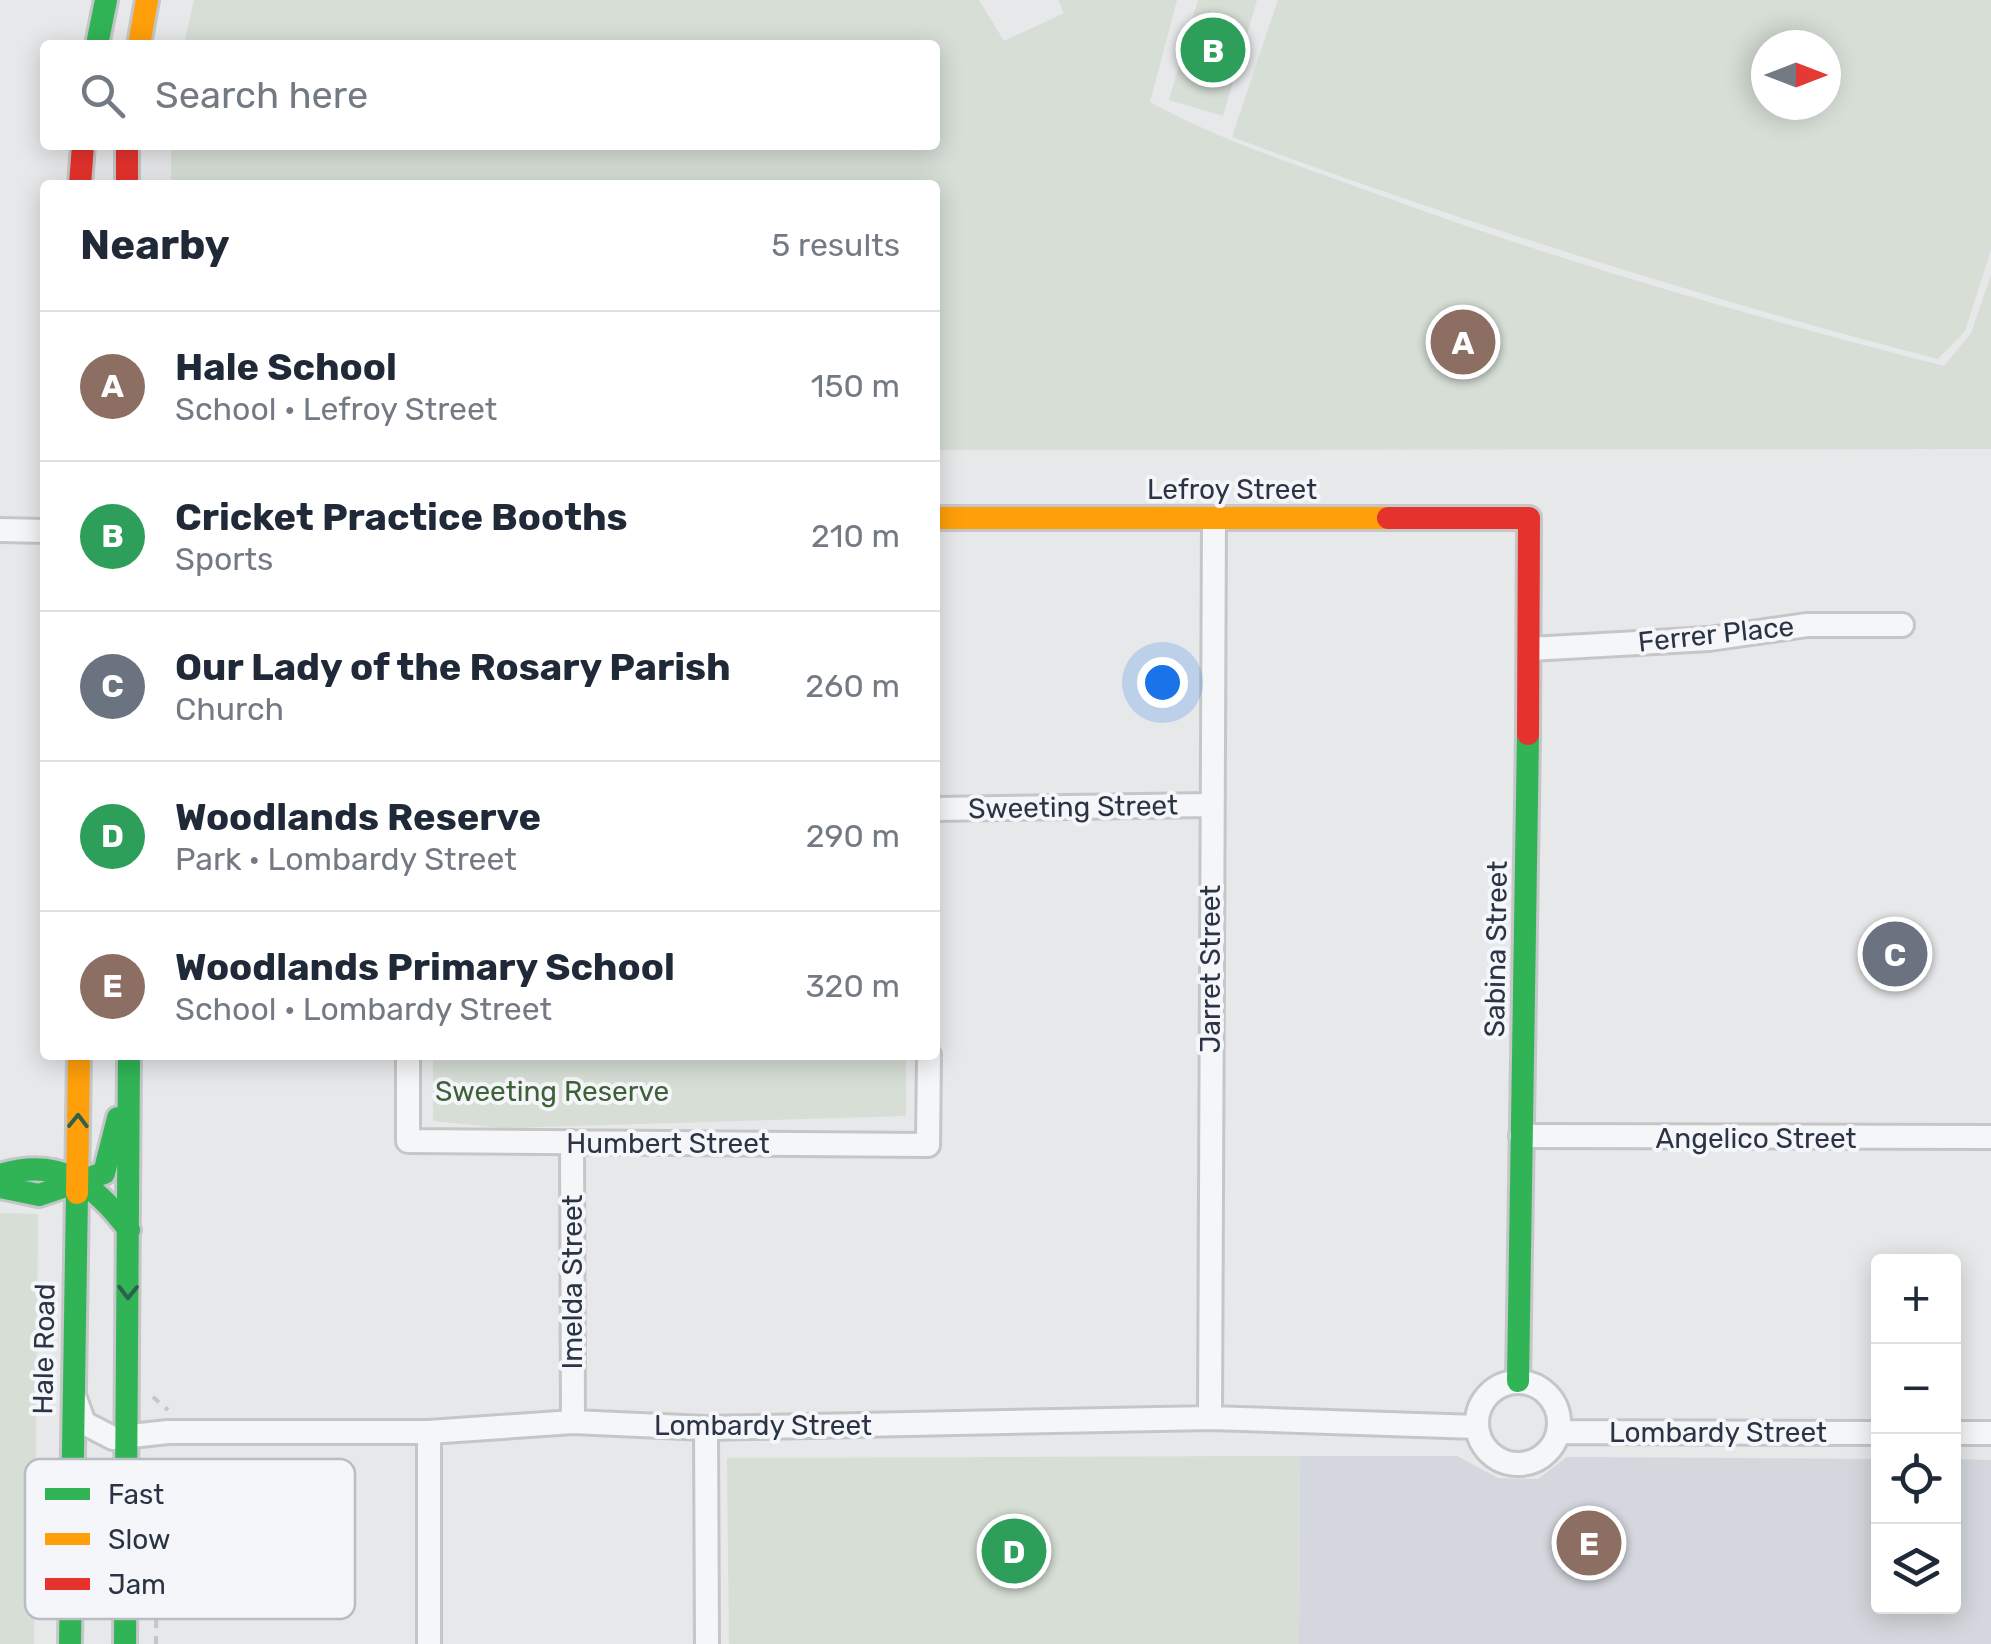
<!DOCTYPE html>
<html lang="en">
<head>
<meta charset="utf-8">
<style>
  body { margin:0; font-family:Rubik,sans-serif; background:#f2f2f3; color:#1f2937 }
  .controls { position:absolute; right:30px; bottom:30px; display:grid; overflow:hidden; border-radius:10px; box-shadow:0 5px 25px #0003 }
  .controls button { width:90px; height:90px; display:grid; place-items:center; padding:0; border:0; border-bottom:2px solid #e0e1e3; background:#fff; color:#1f2937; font:50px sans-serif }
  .compass { position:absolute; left:1751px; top:30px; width:90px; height:90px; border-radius:50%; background:#fff; box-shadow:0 5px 25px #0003; rotate:90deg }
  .you { position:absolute; left:1162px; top:682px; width:35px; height:35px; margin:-25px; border:8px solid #fff; border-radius:50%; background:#1a73e8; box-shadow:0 0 0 15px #1a73e833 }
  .badge { display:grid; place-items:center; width:65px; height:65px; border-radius:50%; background:#6c737f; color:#fff; font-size:32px; font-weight:700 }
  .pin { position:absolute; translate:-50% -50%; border:5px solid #fff; box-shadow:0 2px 10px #0006 }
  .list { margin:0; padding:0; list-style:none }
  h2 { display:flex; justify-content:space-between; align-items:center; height:130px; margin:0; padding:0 40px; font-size:42px }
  h2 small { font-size:32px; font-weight:400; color:#747a83 }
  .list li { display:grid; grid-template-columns:65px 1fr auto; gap:30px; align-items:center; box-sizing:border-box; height:150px; padding:0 40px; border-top:2px solid #e0e1e3 }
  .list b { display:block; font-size:38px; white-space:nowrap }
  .list p { margin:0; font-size:32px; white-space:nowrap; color:#747a83 }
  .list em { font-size:32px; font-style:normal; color:#747a83 }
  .icon { flex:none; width:55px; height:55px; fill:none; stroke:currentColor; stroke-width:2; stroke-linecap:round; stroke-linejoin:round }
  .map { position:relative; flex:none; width:1991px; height:1644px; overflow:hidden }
  .search { position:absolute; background:#fff; box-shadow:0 5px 25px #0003; left:40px; top:40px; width:900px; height:110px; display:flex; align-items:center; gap:25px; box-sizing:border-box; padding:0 35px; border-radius:10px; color:#747a83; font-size:38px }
  .panel { position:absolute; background:#fff; box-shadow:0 5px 25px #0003; left:40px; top:180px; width:900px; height:880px; border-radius:10px }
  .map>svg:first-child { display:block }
  .built { fill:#d4d7dd }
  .green { fill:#d6ded6; fill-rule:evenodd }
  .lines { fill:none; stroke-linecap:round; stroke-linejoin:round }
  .street-casing { stroke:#c4c6c8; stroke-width:28 }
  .fast-casing { stroke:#c4c6c8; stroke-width:28 }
  .slow-casing { stroke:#c4c6c8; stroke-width:28 }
  .jam-casing { stroke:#c4c6c8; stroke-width:28 }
  .path { stroke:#c5c6ca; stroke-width:4; stroke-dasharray:8 8; stroke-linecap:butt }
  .street { stroke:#f5f6f7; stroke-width:22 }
  .fast { stroke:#30b455; stroke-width:22 }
  .slow { stroke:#ff9f0a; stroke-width:22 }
  .jam { stroke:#e5322d; stroke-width:22 }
  .oneway { stroke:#2d614b }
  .labels { text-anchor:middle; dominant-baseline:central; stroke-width:8; stroke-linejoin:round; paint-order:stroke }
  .street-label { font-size:28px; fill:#2b3445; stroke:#f4f6f9 }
  .park-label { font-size:28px; fill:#3f6138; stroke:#f4f6f9 }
  .key { fill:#f4f6f9; stroke:#b8bcc3; stroke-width:2.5 }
  .key-label { font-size:28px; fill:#2b3445 }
</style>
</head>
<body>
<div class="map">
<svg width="1991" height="1644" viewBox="0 0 1991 1644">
  <rect width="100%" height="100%" fill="#e6e8ea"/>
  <path class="built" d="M1300,1456H1457L1498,1478L1538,1479L1567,1457L1878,1459V1606H1954V1459L1991,1460V1644H1299Z"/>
  <path class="green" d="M194,0H979L1004,41L1064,13L1058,0H1177L1150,102C1219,140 1294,164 1368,191C1557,261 1750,316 1944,366L1971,333L1991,275V449L935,450V185H171V145H935V45H184Z
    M1198,0H1257L1223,116L1169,100Z
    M1278,0H1991V250L1965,331L1938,359C1698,297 1465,223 1232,137ZM1766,45H1826V105H1766Z
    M433,1055H906V1116L504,1128L433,1121Z
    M0,1213L38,1214L34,1644H0Z
    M1300,1456L1299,1644H729L727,1458Z"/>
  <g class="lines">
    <g class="street-casing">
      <path id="street" d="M0,530L45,531
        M1530,649L1709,639L1807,625H1902
        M935,809L1210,805
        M408,1055V1141L928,1145L929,1055
        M1521,1136L1991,1137
        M572,1142L573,1422
        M1477 1423a41 41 0 1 1 82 0a41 41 0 1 1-82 0Z
        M76,1401L84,1423L113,1438L168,1432H429L573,1422L706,1428L1210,1418L1477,1427
        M1210,1418L1214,519
        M706,1428L707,1644
        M1558,1432L1878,1433
        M1954,1433H1991
        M429,1644V1432"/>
    </g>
    <g class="fast-casing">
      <path id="fast" d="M97,45L106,0
        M0,1175C59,1157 94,1183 129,1230
        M0,1187L39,1195L104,1173L118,1118
        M1518,1381L1528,734
        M70,1644L77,1193
        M125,1644L129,1055"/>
    </g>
    <g class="slow-casing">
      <path id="slow" d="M139,45L147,0
        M935,518H1388
        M77,1193L79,1055"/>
    </g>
    <g class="jam-casing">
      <path id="jam" d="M127,145V185
        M80,185L83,145
        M1388,518H1529L1528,734"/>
    </g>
    <path class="path" d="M153,1397L168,1410
      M156,1644L157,1497L168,1455"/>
    <use href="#street" class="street"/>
    <use href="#fast" class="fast"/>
    <use href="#slow" class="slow"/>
    <use href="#jam" class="jam"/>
  </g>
  <defs><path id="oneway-chevron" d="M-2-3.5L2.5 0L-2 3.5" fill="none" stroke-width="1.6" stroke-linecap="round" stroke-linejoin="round" transform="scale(2.5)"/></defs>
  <g class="oneway">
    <use href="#oneway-chevron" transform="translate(78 1121) rotate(-89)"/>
    <use href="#oneway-chevron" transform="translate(128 1292) rotate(91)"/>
  </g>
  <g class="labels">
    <g class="street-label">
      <text x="1232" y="489">Lefroy Street</text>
      <text transform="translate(1716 634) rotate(-6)">Ferrer Place</text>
      <text transform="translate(1073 807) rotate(-1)">Sweeting Street</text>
      <text transform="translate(1496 949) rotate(-89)">Sabina Street</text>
      <text transform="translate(1210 969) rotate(-90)">Jarret Street</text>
      <text x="1756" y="1138">Angelico Street</text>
      <text x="668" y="1143">Humbert Street</text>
      <text transform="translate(572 1282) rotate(-90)">Imelda Street</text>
      <text transform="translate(44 1349) rotate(-89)">Hale Road</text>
      <text x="763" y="1425">Lombardy Street</text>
      <text x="1718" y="1432">Lombardy Street</text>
    </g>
    <g class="park-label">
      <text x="552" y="1091">Sweeting Reserve</text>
    </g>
  </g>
  <rect x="25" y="1459" width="330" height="160" rx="15" class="key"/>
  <rect x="45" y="1488" width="45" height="12" fill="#30b455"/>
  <rect x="45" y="1533" width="45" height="12" fill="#ff9f0a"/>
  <rect x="45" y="1578" width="45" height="12" fill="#e5322d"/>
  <g class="key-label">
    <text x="108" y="1504">Fast</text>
    <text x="108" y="1549">Slow</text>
    <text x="108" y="1594">Jam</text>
  </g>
</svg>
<div class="controls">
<button>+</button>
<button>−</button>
<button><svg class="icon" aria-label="locate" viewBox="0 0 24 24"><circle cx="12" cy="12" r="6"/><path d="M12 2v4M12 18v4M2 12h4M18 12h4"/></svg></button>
<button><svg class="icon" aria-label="layers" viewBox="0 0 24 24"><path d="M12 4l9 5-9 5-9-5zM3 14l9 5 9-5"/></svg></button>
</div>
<svg class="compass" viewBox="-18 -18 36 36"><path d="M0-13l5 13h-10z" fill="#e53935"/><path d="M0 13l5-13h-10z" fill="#747a83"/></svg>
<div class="you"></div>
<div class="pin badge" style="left:1463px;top:342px;background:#8d6e63">A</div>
<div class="pin badge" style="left:1213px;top:50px;background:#2e9e5b">B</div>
<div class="pin badge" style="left:1895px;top:954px;background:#6b7280">C</div>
<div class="pin badge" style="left:1014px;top:1551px;background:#2e9e5b">D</div>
<div class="pin badge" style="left:1589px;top:1543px;background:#8d6e63">E</div>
<div class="search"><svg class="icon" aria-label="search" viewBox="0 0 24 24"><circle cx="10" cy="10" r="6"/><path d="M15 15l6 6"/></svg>Search here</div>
<section class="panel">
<h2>Nearby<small>5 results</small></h2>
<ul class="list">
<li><span class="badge" style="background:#8d6e63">A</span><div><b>Hale School</b><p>School · Lefroy Street</p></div><em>150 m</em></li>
<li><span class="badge" style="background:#2e9e5b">B</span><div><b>Cricket Practice Booths</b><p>Sports</p></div><em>210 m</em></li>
<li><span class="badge" style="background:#6b7280">C</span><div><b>Our Lady of the Rosary Parish</b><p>Church</p></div><em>260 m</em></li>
<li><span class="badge" style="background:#2e9e5b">D</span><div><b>Woodlands Reserve</b><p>Park · Lombardy Street</p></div><em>290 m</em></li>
<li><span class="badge" style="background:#8d6e63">E</span><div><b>Woodlands Primary School</b><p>School · Lombardy Street</p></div><em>320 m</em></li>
</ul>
</section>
</div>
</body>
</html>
